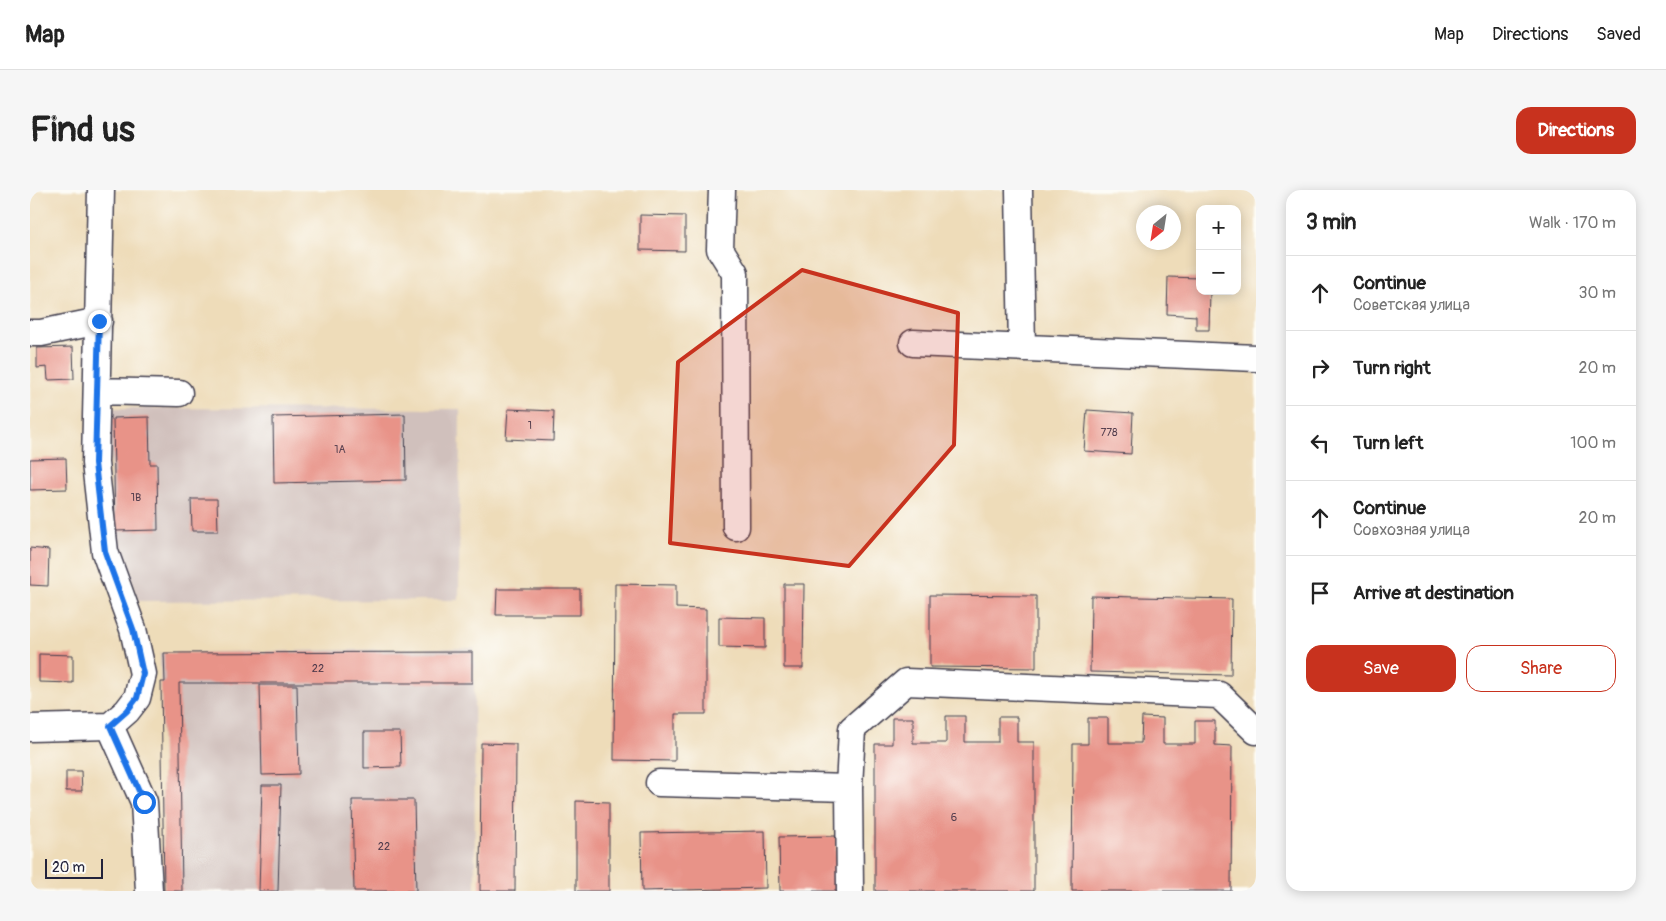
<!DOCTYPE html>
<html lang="en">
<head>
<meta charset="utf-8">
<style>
  body { margin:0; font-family:Pangolin,sans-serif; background:#f6f6f6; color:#222 }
  .controls { position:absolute; right:15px; top:15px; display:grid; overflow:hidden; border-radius:10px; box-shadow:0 2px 12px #0003 }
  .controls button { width:45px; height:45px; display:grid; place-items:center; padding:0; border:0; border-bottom:1px solid #e0e0e0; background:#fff; color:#222; font:25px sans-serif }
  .compass { position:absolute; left:1106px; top:15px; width:45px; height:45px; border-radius:50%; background:#fff; box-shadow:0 2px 12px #0003; rotate:210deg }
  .scale { position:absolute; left:15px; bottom:12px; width:58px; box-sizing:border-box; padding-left:5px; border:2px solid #22223b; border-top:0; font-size:14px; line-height:18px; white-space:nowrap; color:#22223b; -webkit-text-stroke:4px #fdfcf7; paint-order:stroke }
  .stop { position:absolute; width:15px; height:15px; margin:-11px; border:4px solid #1a73e8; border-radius:50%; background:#fff }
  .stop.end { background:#1a73e8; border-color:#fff; box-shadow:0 1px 5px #0008 }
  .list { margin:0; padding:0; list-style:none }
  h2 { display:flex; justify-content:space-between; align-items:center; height:65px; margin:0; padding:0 20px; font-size:21px }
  h2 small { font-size:16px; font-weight:400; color:#767676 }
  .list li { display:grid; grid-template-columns:32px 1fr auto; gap:15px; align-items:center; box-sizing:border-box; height:75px; padding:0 20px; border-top:1px solid #e0e0e0 }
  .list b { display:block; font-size:19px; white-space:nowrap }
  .list p { margin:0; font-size:16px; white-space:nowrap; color:#767676 }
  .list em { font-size:16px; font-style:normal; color:#767676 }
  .actions { display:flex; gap:10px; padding:15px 20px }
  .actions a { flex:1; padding:11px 0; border:1px solid #c8321e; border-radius:15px; text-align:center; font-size:18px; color:#c8321e }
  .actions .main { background:#c8321e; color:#fff }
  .icon { flex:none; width:28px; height:28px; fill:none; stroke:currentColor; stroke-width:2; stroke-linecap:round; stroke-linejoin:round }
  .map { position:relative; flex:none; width:1226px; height:701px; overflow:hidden; border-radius:15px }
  header { display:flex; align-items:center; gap:30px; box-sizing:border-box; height:70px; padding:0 25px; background:#fff; border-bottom:1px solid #e0e0e0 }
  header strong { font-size:24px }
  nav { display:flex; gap:28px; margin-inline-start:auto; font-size:18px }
  .intro { display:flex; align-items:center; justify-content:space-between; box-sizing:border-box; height:120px; padding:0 30px }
  h1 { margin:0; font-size:35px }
  .button { padding:12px 22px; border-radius:15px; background:#c8321e; color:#fff; font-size:18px; font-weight:700 }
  main { display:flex; gap:30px; padding:0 30px }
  aside { flex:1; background:#fff; border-radius:15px; box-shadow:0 2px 12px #0003 }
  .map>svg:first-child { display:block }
  .industrial { fill:#d0c0bc }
  .building { fill:#e89388 }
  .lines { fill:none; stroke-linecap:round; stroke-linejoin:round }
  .minor-casing { stroke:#413e4e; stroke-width:29 }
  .minor { stroke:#fff; stroke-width:26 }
  .route { stroke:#1a73e8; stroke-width:6 }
  .marked { fill:#c8321e; fill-opacity:0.2; stroke:#c8321e; stroke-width:4; stroke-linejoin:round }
  .labels { text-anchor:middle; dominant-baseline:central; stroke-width:4.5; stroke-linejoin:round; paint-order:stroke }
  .number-label { font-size:11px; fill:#543e4e }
</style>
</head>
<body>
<header>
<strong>Map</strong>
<nav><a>Map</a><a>Directions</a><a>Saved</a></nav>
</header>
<div class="intro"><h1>Find us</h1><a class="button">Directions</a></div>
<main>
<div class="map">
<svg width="1226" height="701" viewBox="0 0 1226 701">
  <rect width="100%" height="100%" fill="#fdfcf7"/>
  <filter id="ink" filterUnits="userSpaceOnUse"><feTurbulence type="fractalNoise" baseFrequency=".02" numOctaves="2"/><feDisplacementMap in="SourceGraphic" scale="10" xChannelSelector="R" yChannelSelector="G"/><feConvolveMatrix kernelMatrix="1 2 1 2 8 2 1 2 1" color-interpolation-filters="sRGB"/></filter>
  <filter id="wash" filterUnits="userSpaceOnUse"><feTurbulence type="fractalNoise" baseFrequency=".0096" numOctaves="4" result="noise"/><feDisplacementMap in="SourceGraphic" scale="20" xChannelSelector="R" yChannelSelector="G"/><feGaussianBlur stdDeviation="1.12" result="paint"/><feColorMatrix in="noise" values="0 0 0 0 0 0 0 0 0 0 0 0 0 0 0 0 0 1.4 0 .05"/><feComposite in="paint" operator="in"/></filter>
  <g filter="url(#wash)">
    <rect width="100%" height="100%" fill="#eedcb9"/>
    <path class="industrial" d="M79,218L430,219L429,410L109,411L82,345Z
      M444,458L445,701H134L130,463Z"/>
    <g id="blocks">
      <path class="building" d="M610,25L655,26V61L610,60Z
        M1138,87L1169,88L1170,101H1180L1179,140H1166V126L1137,124Z
        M43,157L44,189L18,190L17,177L7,178V158Z
        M478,219L524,221L523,251L476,249Z
        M1057,220L1103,223L1101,264L1054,261Z
        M375,224L376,290L244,293L243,227Z
        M119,227L120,274H127L128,340L85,341L83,228Z
        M36,268L37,299L0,300V269Z
        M161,309H187L188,341H162Z
        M0,358L19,360L18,396L0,395Z
        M585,394L646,395V418L676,419V524H645V571L584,570Z
        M754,394H774L773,478H754Z
        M467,399H550V425H466Z
        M900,405L1006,406V478L900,477Z
        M1061,406L1202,409L1201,485L1060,482Z
        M689,427L735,428V458L689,457Z
        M442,462V493H149L152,701H134L131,492H135L134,463Z
        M9,464L43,465V493L9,492Z
        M230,495H267L269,584L232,585Z
        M916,526H935V552H968V527H987V552H1004V701H845V554H862V528H883V553H916Z
        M1112,527L1133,528V554H1165V531H1185V555L1202,556L1201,701H1042L1043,554H1058V528H1078V553H1111Z
        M334,542H370L371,577L334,578Z
        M451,553L486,554L485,701H450Z
        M36,581H51L52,601H36Z
        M232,595H251L248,701H229Z
        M322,610H384L386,701H324Z
        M546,611L579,612V701H546Z
        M735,641L736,698L612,701L611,643Z
        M806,646L807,701H750L749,647Z"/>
    </g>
  </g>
  <g filter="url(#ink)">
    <use href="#blocks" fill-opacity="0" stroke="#413e4e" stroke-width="1"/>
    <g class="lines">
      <g class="minor-casing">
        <path id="minor" d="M71,0L65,273L75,362L103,439L113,484L107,508L97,521L80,536
          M692,0L690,59L705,83L706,337
          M989,0L992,158
          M0,143H11L69,131
          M883,153L1226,168
          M67,201L149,203
          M80,536L114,612L119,701
          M0,538L80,536
          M629,593L819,598
          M820,701L819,598L822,539L876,492L1189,505L1226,541"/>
      </g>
      <use href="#minor" class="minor"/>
    </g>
  </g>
  <g class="lines" filter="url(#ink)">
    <path class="route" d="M69,131L65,273L75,362L103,439L113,484L107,508L97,521L80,536L114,612"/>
  </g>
  <path class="marked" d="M772,80L928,123L924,255L819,376L640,353L648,172Z"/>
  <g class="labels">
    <g class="number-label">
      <text x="500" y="235">1</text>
      <text x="1079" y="242">778</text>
      <text x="310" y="259">1А</text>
      <text x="106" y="307">1В</text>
      <text x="288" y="478">22</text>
      <text x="924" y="627">6</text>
      <text x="354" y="656">22</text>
    </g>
  </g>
</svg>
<div class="controls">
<button>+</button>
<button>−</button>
</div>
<svg class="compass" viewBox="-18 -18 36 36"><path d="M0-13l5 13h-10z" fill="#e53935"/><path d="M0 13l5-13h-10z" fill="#767676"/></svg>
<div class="scale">20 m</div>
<div class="stop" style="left:114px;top:612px"></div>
<div class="stop end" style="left:69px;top:131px"></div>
</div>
<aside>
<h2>3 min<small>Walk · 170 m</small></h2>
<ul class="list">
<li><svg class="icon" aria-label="ahead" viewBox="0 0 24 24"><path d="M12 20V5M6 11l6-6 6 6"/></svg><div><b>Continue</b><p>Советская улица</p></div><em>30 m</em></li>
<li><svg class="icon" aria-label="right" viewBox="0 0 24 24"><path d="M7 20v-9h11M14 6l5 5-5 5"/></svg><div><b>Turn right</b></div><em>20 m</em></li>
<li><svg class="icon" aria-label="left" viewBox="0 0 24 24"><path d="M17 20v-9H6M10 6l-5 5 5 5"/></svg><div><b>Turn left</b></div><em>100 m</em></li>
<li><svg class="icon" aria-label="ahead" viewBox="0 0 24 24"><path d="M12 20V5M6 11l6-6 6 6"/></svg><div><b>Continue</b><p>Совхозная улица</p></div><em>20 m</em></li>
<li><svg class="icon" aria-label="arrive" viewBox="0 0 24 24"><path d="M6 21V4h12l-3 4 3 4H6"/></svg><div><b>Arrive at destination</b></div></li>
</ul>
<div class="actions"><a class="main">Save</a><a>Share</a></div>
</aside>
</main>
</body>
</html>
